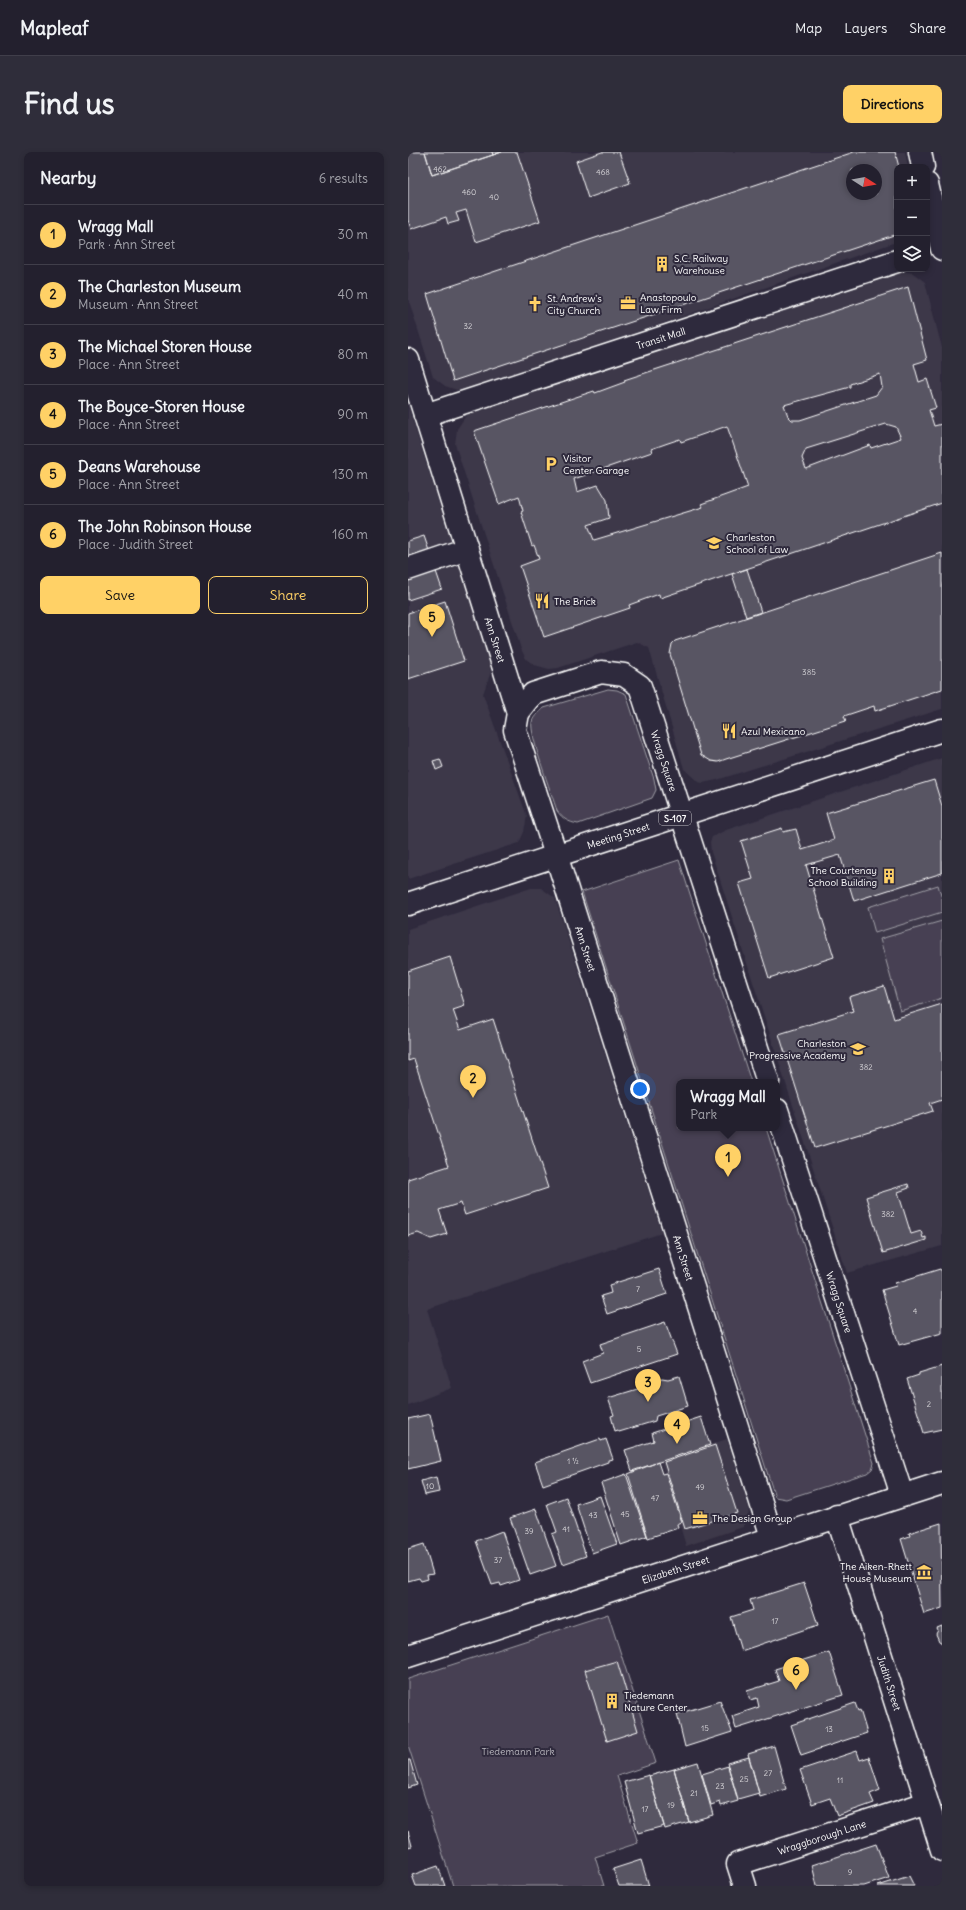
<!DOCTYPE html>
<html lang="en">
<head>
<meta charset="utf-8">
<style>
  body { margin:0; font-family:Delius,sans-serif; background:#2f2d3a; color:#f1f3f6 }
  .controls { position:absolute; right:12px; top:12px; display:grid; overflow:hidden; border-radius:8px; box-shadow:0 2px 6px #0003 }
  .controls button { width:36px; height:36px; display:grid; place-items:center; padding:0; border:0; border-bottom:1px solid #403e4a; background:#23202e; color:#f1f3f6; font:20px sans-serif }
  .compass { position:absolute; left:438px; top:12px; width:36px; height:36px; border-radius:50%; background:#23202e; box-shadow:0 2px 6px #0003; rotate:101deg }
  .you { position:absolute; left:232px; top:937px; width:14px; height:14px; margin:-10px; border:3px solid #fff; border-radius:50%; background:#1a73e8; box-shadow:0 0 0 6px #1a73e833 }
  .badge { display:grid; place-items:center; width:26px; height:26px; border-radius:50%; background:#ffd166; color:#111; font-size:13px; font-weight:700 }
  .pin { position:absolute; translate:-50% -33px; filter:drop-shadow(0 1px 2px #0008) }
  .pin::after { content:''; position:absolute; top:21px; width:14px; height:12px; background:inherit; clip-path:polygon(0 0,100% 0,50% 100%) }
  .popup { position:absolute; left:268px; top:927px; width:104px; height:52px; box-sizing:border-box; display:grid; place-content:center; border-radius:8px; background:#23202e; filter:drop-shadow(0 1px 3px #0005); font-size:13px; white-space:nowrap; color:#a3a3aa }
  .popup b { font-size:15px; color:#f1f3f6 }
  .popup::after { content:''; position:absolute; left:50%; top:100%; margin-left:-8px; border:8px solid transparent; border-top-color:#23202e }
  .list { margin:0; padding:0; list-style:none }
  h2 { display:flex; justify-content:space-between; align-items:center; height:52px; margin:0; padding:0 16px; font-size:17px }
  h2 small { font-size:13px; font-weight:400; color:#a3a3aa }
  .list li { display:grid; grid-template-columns:26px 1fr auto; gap:12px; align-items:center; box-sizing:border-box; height:60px; padding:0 16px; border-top:1px solid #403e4a }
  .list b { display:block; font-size:15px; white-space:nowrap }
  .list p { margin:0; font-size:13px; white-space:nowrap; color:#a3a3aa }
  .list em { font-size:13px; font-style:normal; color:#a3a3aa }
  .actions { display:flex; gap:8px; padding:12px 16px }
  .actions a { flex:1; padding:9px 0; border:1px solid #ffd166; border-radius:8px; text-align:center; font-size:14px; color:#ffd166 }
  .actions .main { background:#ffd166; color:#111 }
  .icon { flex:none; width:22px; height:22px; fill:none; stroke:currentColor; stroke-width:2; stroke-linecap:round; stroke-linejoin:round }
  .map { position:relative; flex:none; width:534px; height:1734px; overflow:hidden; border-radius:8px }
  header { display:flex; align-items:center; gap:24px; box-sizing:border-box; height:56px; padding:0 20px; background:#23202e; border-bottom:1px solid #403e4a }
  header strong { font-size:19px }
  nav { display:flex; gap:22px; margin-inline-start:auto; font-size:14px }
  .intro { display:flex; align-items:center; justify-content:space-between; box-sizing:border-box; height:96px; padding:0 24px }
  h1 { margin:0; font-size:28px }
  .button { padding:10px 18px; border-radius:8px; background:#ffd166; color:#111; font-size:14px; font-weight:700 }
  main { display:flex; gap:24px; padding:0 24px }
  aside { flex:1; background:#23202e; border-radius:8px; box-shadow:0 2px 6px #0003 }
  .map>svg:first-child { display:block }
  .built { fill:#3c3749; fill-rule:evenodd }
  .green { fill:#464152; stroke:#a2a0a8 }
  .building { fill:#595564; stroke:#fff; fill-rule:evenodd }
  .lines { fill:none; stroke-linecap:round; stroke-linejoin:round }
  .minor-casing { stroke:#fff; stroke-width:25 }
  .major-casing { stroke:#fff; stroke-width:25 }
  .minor { stroke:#2f2a3d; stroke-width:22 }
  .major { stroke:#2f2a3d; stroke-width:22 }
  .labels { text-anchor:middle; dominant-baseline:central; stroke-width:4; stroke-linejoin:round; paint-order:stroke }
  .number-label { font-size:8px; fill:#d6d4d8 }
  .shield { fill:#2f2a3d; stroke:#c1bfc5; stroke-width:1 }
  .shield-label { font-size:9px; font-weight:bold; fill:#fff }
  .poi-label { font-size:10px; fill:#fff; stroke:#2f2a3d; text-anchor:start }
  .street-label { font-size:10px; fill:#fff; stroke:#2f2a3d }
  .park-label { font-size:10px; fill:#b5b3ba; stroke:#2f2a3d }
</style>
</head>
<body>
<header>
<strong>Mapleaf</strong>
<nav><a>Map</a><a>Layers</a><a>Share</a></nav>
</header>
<div class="intro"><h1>Find us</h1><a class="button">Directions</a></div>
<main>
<aside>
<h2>Nearby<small>6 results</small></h2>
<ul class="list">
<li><span class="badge">1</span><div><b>Wragg Mall</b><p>Park · Ann Street</p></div><em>30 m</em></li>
<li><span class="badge">2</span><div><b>The Charleston Museum</b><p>Museum · Ann Street</p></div><em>40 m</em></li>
<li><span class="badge">3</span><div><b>The Michael Storen House</b><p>Place · Ann Street</p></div><em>80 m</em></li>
<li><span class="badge">4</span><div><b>The Boyce-Storen House</b><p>Place · Ann Street</p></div><em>90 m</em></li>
<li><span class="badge">5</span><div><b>Deans Warehouse</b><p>Place · Ann Street</p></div><em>130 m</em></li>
<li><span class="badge">6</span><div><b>The John Robinson House</b><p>Place · Judith Street</p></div><em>160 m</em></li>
</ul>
<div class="actions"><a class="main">Save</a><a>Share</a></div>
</aside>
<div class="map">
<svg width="534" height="1734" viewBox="0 0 534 1734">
  <rect width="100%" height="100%" fill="#2f2a3d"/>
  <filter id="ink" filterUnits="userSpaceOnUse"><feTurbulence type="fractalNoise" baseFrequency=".025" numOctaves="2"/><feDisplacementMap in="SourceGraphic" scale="8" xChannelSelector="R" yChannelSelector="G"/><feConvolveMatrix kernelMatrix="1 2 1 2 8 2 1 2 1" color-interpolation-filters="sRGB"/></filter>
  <g filter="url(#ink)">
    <path class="built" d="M0,0H497L500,15H489V89L485,91L64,238H49L37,234L25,225L0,146ZM444,18H468V42H444Z
      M489,118L505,121L517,130L534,196V557L309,628L295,631L290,630L276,617L241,496L229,490L150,516L141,517L126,513L118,507L113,497L47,292L49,277L57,265L68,256Z
      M0,254L80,503L83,520L75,542L119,664L116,680L111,691L0,727Z
      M534,606V1094L439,1121L303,700L302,690L304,685L318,678Z
      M123,736H133L147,746L254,1081L19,1157L44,1236L0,1253V777Z
      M319,1287L341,1356L340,1365L335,1375L278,1394L252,1309Z"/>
    <path class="green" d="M200,537L209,538L218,542L246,627L248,638L244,646L170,672C160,670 155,667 149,659C144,642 121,583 124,570C126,563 132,560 136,556Z
      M271,708L343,930H271V976H358L466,1311L464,1317L459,1321L378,1347L367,1345L174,740Z
      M530,733L534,747V760L467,781L460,755Z
      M534,769V846L492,859L472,787Z
      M200,1462L248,1611L209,1624L230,1691L187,1705L196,1734H45L0,1593V1527Z"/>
    <path class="building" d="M0,0H17L24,23L94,0H109L132,69L68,90L58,58L48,61L51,69L40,72L38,65L3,77L0,68Z
      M17,0H84L85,3L24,23Z
      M84,0H94L85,3Z
      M194,0H211L222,31L180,46L168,9Z
      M446,0H487L491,15H489V82L45,229L19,142ZM444,18H468V42H444Z
      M500,135L519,208L506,212L511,230L519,227L528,256L521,258L526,274L534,272V351L252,446L251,442L221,453L222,456L136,485L112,414L131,407L126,393L124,394L113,360L115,359L111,344L91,352L66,279L186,239L187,241L217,230L216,228ZM472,222L474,235L468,243L392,268H384L380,264L376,253L442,235V232ZM478,272L488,275L493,286L463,296L462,293L398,317L394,306L398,297ZM319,274L340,335L293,352L295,355L186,388L180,373L201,366L199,348L190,333L169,340L166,327L244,300L243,297L260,291L272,287L273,290Z
      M16,384L34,437L0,448V389Z
      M534,401V537L467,559L466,554L436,564L438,569L318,607L310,610L303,609L293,603L262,502L264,492L267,489Z
      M339,417L353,460L338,465L324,422Z
      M37,449L56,509L0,527V461Z
      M32,607L35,615L28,618L25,609Z
      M526,628L534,654V721L446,749L432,703L398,713L426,805L361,826L331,731L345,727L333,689L374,676L375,680L388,677L394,698L426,688L418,661Z
      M42,805L57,854L45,858L52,878L85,867L140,1036L57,1063L53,1051L31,1058L39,1082L23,1087L10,1081L0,1084V1027L41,1014L6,907L0,909V819Z
      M476,834L486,867L534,852V947L522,951L525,959L407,996L371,882L445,859L441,845Z
      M500,1032L501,1036L490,1040L503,1082L513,1079L515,1086L518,1085V1088L475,1101L458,1045Z
      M251,1117L259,1142L199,1162L193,1144L203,1141L201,1133Z
      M532,1117L534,1120V1181L491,1193L474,1138L488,1134L487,1131Z
      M257,1170L269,1202L182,1231L174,1209L195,1201L192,1192Z
      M534,1214V1277L516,1281L499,1227L511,1223V1221Z
      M271,1224L280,1254L248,1264L247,1269L211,1280L210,1278L207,1279L203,1264L206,1263L200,1246L246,1232L249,1227L254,1226L260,1227Z
      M22,1262L33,1309L0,1317V1267Z
      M293,1265L302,1293L224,1319L217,1298L246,1289L244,1281Z
      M192,1287L193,1289L198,1287L205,1307L200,1308V1310L135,1333L127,1310Z
      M307,1293L329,1361L277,1377L256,1310Z
      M250,1310L254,1322L258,1321L274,1370L269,1372L270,1376L240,1386L220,1322Z
      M218,1322L239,1384L213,1393L193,1331Z
      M28,1325L31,1340L17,1343L13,1329Z
      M192,1344L209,1392L184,1401L168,1352Z
      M158,1345L178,1404L155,1412L144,1382L149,1380L139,1352Z
      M128,1357L148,1414L122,1423L102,1366Z
      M533,1371L534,1456L516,1462L493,1387L502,1384L501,1381Z
      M94,1379L111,1428L93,1434L92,1431L84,1433L68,1389Z
      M16,1392L25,1422L19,1423L20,1427L13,1429L11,1426L0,1429V1397Z
      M396,1431L410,1473L333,1499L323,1465L345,1458L342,1448Z
      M534,1474V1491L531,1489L528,1482L530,1478L529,1476Z
      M421,1500L435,1543L328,1577L324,1564L351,1555L349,1546L342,1548L339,1539L371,1529L367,1517Z
      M209,1509L230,1579L199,1589L177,1518Z
      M312,1549L324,1580L277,1595L269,1562Z
      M447,1551L450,1559L452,1558L459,1581L393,1603L383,1573Z
      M366,1594L378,1637L352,1645L340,1602Z
      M449,1599L452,1608L461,1605L472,1638L462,1642L466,1651L429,1664L422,1646L404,1652L392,1618Z
      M341,1605L351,1641L330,1647L319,1611Z
      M0,1608H2L9,1633L0,1636Z
      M290,1610L305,1663L281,1670L266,1617Z
      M320,1614L330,1649L313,1654L312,1650L303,1653L294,1622Z
      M266,1617L281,1670L257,1677L241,1624Z
      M241,1623L256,1674L230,1681L216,1630Z
      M0,1679L4,1694L0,1695Z
      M468,1692L481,1726L456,1734H409L404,1713Z
      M233,1708L241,1734H211L205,1717Z
      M30,1714L37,1734H8L4,1723Z
      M501,1724L506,1734H470Z"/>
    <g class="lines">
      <g class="minor-casing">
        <g id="minor">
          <path d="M512,0L515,15"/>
          <path d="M519,32L534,97"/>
          <path id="s1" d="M0,208L110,561L107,578L148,703L364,1385"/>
          <path id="s2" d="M17,263L489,109"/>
          <path d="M0,417L59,397"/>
          <path id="s3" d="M110,561L125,542L193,520L216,523L232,534L360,930"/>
          <path id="s4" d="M369,958L494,1343"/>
          <path id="s5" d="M429,1364L534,1698"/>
          <path id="s6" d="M0,1504L534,1331"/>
          <path id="s7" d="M337,1734L330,1712L519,1651"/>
        </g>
      </g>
      <g class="major-casing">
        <g id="major">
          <path id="s8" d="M0,752C178,693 356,637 534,578"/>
        </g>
      </g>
      <use href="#minor" class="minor"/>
      <use href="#major" class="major"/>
    </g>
  </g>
  <defs>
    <g id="building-bare" transform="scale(1.2)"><path d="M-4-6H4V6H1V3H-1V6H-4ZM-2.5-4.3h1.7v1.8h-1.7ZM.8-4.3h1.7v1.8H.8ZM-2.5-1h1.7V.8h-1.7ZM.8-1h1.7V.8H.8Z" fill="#ffd166" stroke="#2f2a3d" stroke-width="2.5" paint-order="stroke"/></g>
    <g id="office-bare" transform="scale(1.2)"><path d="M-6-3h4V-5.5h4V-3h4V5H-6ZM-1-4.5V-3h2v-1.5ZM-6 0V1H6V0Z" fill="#ffd166" stroke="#2f2a3d" stroke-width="2.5" paint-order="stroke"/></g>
    <g id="church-bare" transform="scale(1.2)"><path d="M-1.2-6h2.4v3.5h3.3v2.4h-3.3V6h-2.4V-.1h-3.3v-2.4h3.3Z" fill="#ffd166" stroke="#2f2a3d" stroke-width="2.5" paint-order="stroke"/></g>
    <g id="parking-bare" transform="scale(1.2)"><path d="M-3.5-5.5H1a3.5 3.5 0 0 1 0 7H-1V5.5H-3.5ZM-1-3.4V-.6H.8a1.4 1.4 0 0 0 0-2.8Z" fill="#ffd166" stroke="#2f2a3d" stroke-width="2.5" paint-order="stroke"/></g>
    <g id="university-bare" transform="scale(1.2)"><path d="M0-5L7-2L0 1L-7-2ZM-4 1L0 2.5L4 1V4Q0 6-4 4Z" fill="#ffd166" stroke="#2f2a3d" stroke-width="2.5" paint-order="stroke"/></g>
    <g id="restaurant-bare" transform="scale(1.2)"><path d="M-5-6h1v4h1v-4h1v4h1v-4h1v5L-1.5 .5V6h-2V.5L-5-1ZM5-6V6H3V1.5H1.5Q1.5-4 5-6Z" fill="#ffd166" stroke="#2f2a3d" stroke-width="2.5" paint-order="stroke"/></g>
    <g id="school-bare" transform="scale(1.2)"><path d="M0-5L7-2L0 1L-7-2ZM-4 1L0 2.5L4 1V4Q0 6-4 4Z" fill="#ffd166" stroke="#2f2a3d" stroke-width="2.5" paint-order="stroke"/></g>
    <g id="museum-bare" transform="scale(1.2)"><path d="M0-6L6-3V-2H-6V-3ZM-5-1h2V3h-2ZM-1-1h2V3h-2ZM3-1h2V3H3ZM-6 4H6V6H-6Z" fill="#ffd166" stroke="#2f2a3d" stroke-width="2.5" paint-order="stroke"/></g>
  </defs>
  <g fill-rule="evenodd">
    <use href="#building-bare" x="254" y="112"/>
    <use href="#office-bare" x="220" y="151"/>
    <use href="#church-bare" x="127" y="152"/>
    <use href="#parking-bare" x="143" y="312"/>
    <use href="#university-bare" x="306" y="391"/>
    <use href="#restaurant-bare" x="134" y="449"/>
    <use href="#restaurant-bare" x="321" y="579"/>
    <use href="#building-bare" x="481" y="724"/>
    <use href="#school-bare" x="450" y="897"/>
    <use href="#office-bare" x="292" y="1366"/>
    <use href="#museum-bare" x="516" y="1420"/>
    <use href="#building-bare" x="204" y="1549"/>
  </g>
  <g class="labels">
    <g class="number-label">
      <text x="32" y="17">462</text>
      <text x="195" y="20">468</text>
      <text x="61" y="40">460</text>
      <text x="86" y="45">40</text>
      <text x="60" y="174">32</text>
      <text x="401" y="520">385</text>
      <text x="458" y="915">382</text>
      <text x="480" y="1062">382</text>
      <text x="230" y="1137">7</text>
      <text x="507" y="1159">4</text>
      <text x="231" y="1197">5</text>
      <text x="521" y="1252">2</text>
      <text x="165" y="1309">1 ½</text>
      <text x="22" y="1334">10</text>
      <text x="292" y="1335">49</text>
      <text x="247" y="1346">47</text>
      <text x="217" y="1362">45</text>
      <text x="185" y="1363">43</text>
      <text x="158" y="1377">41</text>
      <text x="121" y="1379">39</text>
      <text x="90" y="1408">37</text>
      <text x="367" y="1469">17</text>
      <text x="297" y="1576">15</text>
      <text x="421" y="1577">13</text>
      <text x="360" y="1621">27</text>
      <text x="336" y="1627">25</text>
      <text x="432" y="1628">11</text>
      <text x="312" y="1634">23</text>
      <text x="286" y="1641">21</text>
      <text x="263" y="1653">19</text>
      <text x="237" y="1657">17</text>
      <text x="442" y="1720">9</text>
    </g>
    <rect class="shield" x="251" y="659" width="32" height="14" rx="3"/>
    <g class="shield-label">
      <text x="267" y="666">S-107</text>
    </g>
    <g class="poi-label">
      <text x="266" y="106">S.C. Railway<tspan x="266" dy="12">Warehouse</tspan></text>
      <text x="232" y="145">Anastopoulo<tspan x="232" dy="12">Law Firm</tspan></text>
      <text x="139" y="146">St. Andrew's<tspan x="139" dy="12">City Church</tspan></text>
      <text x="155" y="306">Visitor<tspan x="155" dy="12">Center Garage</tspan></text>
      <text x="318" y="385">Charleston<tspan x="318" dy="12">School of Law</tspan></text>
      <text x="146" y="449">The Brick</text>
      <text x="333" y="579">Azul Mexicano</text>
      <text x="469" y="718" text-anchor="end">The Courtenay<tspan x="469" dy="12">School Building</tspan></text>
      <text x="438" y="891" text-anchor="end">Charleston<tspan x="438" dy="12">Progressive Academy</tspan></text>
      <text x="304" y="1366">The Design Group</text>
      <text x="504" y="1414" text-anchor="end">The Aiken-Rhett<tspan x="504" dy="12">House Museum</tspan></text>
      <text x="216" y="1543">Tiedemann<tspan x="216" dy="12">Nature Center</tspan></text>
    </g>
    <g class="street-label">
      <text stroke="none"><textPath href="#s2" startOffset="248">Transit Mall</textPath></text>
      <text stroke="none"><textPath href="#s1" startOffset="293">Ann Street</textPath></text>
      <text stroke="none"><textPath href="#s3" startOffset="217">Wragg Square</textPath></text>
      <text stroke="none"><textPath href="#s8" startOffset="221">Meeting Street</textPath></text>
      <text stroke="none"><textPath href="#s1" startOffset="617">Ann Street</textPath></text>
      <text stroke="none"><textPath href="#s1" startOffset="941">Ann Street</textPath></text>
      <text stroke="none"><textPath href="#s4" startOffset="202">Wragg Square</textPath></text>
      <text stroke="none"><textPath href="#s6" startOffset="281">Elizabeth Street</textPath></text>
      <text stroke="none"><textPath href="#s5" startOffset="175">Judith Street</textPath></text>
      <text stroke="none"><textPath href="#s7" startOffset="111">Wraggborough Lane</textPath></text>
    </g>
    <g class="park-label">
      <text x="110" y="1599">Tiedemann Park</text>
    </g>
  </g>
</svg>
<div class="controls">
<button>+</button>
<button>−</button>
<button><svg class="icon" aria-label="layers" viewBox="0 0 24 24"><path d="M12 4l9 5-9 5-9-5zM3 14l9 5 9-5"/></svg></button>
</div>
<svg class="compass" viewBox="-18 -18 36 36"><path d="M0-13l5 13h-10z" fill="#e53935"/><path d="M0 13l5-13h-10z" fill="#a3a3aa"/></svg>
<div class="you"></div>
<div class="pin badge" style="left:320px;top:1025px">1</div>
<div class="popup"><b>Wragg Mall</b>Park</div>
<div class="pin badge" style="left:65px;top:946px">2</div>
<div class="pin badge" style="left:240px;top:1250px">3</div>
<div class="pin badge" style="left:269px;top:1292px">4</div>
<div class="pin badge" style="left:24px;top:485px">5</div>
<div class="pin badge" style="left:388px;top:1538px">6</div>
</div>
</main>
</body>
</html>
